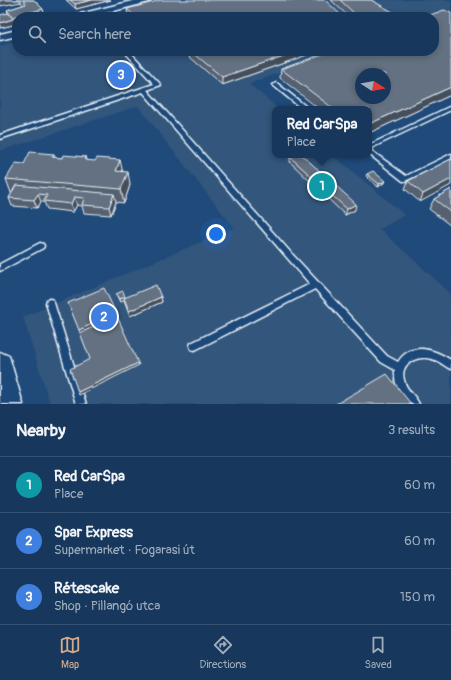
<!DOCTYPE html>
<html lang="en">
<head>
<meta charset="utf-8">
<style>
  body { margin:0; font-family:Pangolin,sans-serif; background:#244365; color:#f1f3f6 }
  .compass { position:absolute; left:355px; top:68px; width:36px; height:36px; border-radius:50%; background:#17385c; box-shadow:0 2px 6px #0003; rotate:101deg }
  .you { position:absolute; left:216px; top:234px; width:14px; height:14px; margin:-10px; border:3px solid #fff; border-radius:50%; background:#1a73e8; box-shadow:0 0 0 6px #1a73e833 }
  .badge { display:grid; place-items:center; width:26px; height:26px; border-radius:50%; background:#d6ab8b; color:#fff; font-size:13px; font-weight:700 }
  .pin { position:absolute; translate:-50% -50%; border:2px solid #fff; box-shadow:0 1px 4px #0006 }
  .popup { position:absolute; left:272px; top:106px; width:100px; height:52px; box-sizing:border-box; display:grid; place-content:center; border-radius:8px; background:#17385c; filter:drop-shadow(0 1px 3px #0005); font-size:13px; white-space:nowrap; color:#9eacbb }
  .popup b { font-size:15px; color:#f1f3f6 }
  .popup::after { content:''; position:absolute; left:50%; top:100%; margin-left:-8px; border:8px solid transparent; border-top-color:#17385c }
  .list { margin:0; padding:0; list-style:none }
  h2 { display:flex; justify-content:space-between; align-items:center; height:52px; margin:0; padding:0 16px; font-size:17px }
  h2 small { font-size:13px; font-weight:400; color:#9eacbb }
  .list li { display:grid; grid-template-columns:26px 1fr auto; gap:12px; align-items:center; box-sizing:border-box; height:56px; padding:0 16px; border-top:1px solid #365272 }
  .list b { display:block; font-size:15px; white-space:nowrap }
  .list p { margin:0; font-size:13px; white-space:nowrap; color:#9eacbb }
  .list em { font-size:13px; font-style:normal; color:#9eacbb }
  .icon { flex:none; width:22px; height:22px; fill:none; stroke:currentColor; stroke-width:2; stroke-linecap:round; stroke-linejoin:round }
  .map { position:relative; flex:none; width:451px; height:404px; overflow:hidden }
  .search { position:absolute; background:#17385c; box-shadow:0 2px 6px #0003; left:12px; right:12px; top:12px; height:44px; display:flex; align-items:center; gap:10px; box-sizing:border-box; padding:0 14px; border-radius:16px; color:#9eacbb; font-size:15px }
  .sheet { height:220px; background:#17385c }
  nav { display:flex; justify-content:space-around; align-items:center; box-sizing:border-box; height:56px; border-top:1px solid #365272; background:#17385c; font-size:11px; color:#9eacbb }
  nav a { display:grid; justify-items:center; gap:2px }
  nav .on { color:#d6ab8b }
  .map>svg:first-child { display:block }
  .built { fill:#33567c }
  .lines { fill:none; stroke-linecap:round; stroke-linejoin:round }
  .service-casing { stroke:#e8f1f8; stroke-width:3 }
  .minor-casing { stroke:#e8f1f8; stroke-width:3 }
  .secondary-casing { stroke:#e8f1f8; stroke-width:3 }
  .service { fill:#1f4a7a; fill-rule:evenodd }
  .minor { fill:#1f4a7a; fill-rule:evenodd }
  .secondary { fill:#1f4a7a; fill-rule:evenodd }
  .wall { fill:#556170; stroke:#e8f1f8 }
  .shaded-wall { fill:#454f5b; stroke:#e8f1f8 }
  .building { fill:#637182; stroke:#e8f1f8; fill-rule:evenodd }
</style>
</head>
<body>
<div class="map">
<svg width="451" height="404" viewBox="0 0 451 404">
  <rect width="100%" height="100%" fill="#1f4a7a"/>
  <filter id="ink" filterUnits="userSpaceOnUse"><feTurbulence type="fractalNoise" baseFrequency=".025" numOctaves="2"/><feDisplacementMap in="SourceGraphic" scale="8" xChannelSelector="R" yChannelSelector="G"/><feConvolveMatrix kernelMatrix="1 2 1 2 8 2 1 2 1" color-interpolation-filters="sRGB"/></filter>
  <g filter="url(#ink)">
    <path class="built" d="M172,0H451V11L433,17H109Z
      M17,41V51H339L249,84L279,109H275V155H333L405,215L380,229L451,294V404H50L23,317L234,228L138,106L0,151V46Z"/>
    <g class="lines">
      <g class="service-casing">
        <path id="service" d="M124,51H129L161,85L147,90L292,254L387,356L398,362C411,341 434,349 451,360V369C445,367 441,362 435,360C420,354 399,362 404,380C406,390 415,395 419,404H408C399,394 394,384 395,370L381,362L315,289L197,349L194,350L191,349L190,346L191,343L310,284L143,92L0,139V135L154,84Z
          M276,83L278,84L309,109H302L274,86L273,85Z
          M451,106V110L369,149L406,176L451,154V159L405,181H403L369,154V145Z
          M40,243L43,244L44,246L43,248L0,271V264Z
          M50,299L53,300L54,303L86,404H76L46,303L47,300Z"/>
      </g>
      <g class="minor-casing">
        <path id="minor" d="M136,0H150L149,2L90,17H74L76,15Z
          M17,30V36L0,40V34Z"/>
      </g>
      <g class="secondary-casing">
        <path id="secondary" d="M0,352L9,356L23,404H0Z"/>
      </g>
      <use href="#service" class="service"/>
      <use href="#minor" class="minor"/>
      <use href="#secondary" class="secondary"/>
    </g>
    <path class="wall" d="M0,0H34L45,16L17,17V24L0,28L8,13L7,10L23,5L21,2Z
      M66,0H111L76,9Z
      M331,0H371L400,17H349Z
      M127,9L343,17H130L128,16Z
      M183,51H318L222,85Z
      M281,69L451,95L369,133V109H319L280,78Z
      M54,154L55,158H62L86,157L87,160L122,172L130,185L124,203L116,202L111,215L84,213L82,206L77,205L73,212L47,209L44,202H41L37,208L12,206L9,198L12,193H11L6,179L24,164Z
      M290,157L355,210L345,215L290,162Z
      M451,159L420,202L405,189L408,181Z
      M367,174L384,183L378,187L366,176Z
      M451,189V226L429,209L434,199Z
      M116,294L125,298L161,297L162,302L130,316L124,300L120,302Z"/>
    <path class="shaded-wall" d="M0,0H20L21,2L0,6Z
      M92,0H111L76,9L75,4Z
      M43,9L45,16L17,17V24L0,28V23L13,19V17Z
      M298,51H318L222,85V77Z
      M451,87V95L369,133V124Z
      M120,160L123,173L116,171Z
      M128,172L130,185L124,203L121,189Z
      M451,179V185L420,202L423,194Z
      M385,181L384,183L378,187L379,184Z
      M38,194L41,202L37,208L34,200Z
      M114,194L116,202L111,215L109,207Z
      M74,197L77,205L73,212L71,204Z
      M356,204L355,210L345,215L347,209Z
      M125,297L126,299L120,302L119,299Z
      M161,297L162,302L130,316L129,311Z
      M116,313L118,319L81,335L79,330Z
      M138,363L139,365L79,395L78,392Z"/>
    <path class="building" d="M23,0H34L43,9L13,17L7,10L26,4Z
      M70,0H92L75,4Z
      M161,0H325L343,17H136L127,9Z
      M340,0H371L400,16L397,17H349L356,15Z
      M444,10L451,13V87L369,124V109H334L281,69L331,51H434V17H425ZM361,74H385V98H361Z
      M8,13L13,19L0,23V15Z
      M191,51H298L222,77Z
      M30,152L54,154L52,157L62,158L63,155L86,157L85,160L95,161L97,158L120,160L116,171L128,172L121,189L6,179L16,163L24,164Z
      M294,155H302L356,204L347,209L290,157Z
      M451,159V179L423,194L408,181Z
      M373,171L385,181L379,184L367,174Z
      M16,185L114,194L109,207L82,205L84,198L74,197L71,204L44,201L47,195L38,194L34,200L9,198Z
      M451,189V212L434,199Z
      M156,285L161,297L129,311L124,298Z
      M104,288L116,313L79,330L68,303Z
      M123,291L125,297L119,299L116,294Z
      M117,316L138,363L78,392L70,369L90,359L80,333Z
      M387,374L411,404H336Z"/>
  </g>
</svg>
<svg class="compass" viewBox="-18 -18 36 36"><path d="M0-13l5 13h-10z" fill="#e53935"/><path d="M0 13l5-13h-10z" fill="#9eacbb"/></svg>
<div class="you"></div>
<div class="pin badge" style="left:322px;top:186px;background:#0f9aa8">1</div>
<div class="popup"><b>Red CarSpa</b>Place</div>
<div class="pin badge" style="left:104px;top:317px;background:#3f7fe0">2</div>
<div class="pin badge" style="left:121px;top:75px;background:#3f7fe0">3</div>
<div class="search"><svg class="icon" aria-label="search" viewBox="0 0 24 24"><circle cx="10" cy="10" r="6"/><path d="M15 15l6 6"/></svg>Search here</div>
</div>
<section class="sheet">
<h2>Nearby<small>3 results</small></h2>
<ul class="list">
<li><span class="badge" style="background:#0f9aa8">1</span><div><b>Red CarSpa</b><p>Place</p></div><em>60 m</em></li>
<li><span class="badge" style="background:#3f7fe0">2</span><div><b>Spar Express</b><p>Supermarket · Fogarasi út</p></div><em>60 m</em></li>
<li><span class="badge" style="background:#3f7fe0">3</span><div><b>Rétescake</b><p>Shop · Pillangó utca</p></div><em>150 m</em></li>
</ul>
</section>
<nav>
<a class="on"><svg class="icon" aria-label="map" viewBox="0 0 24 24"><path d="M3 6l6-2 6 2 6-2v14l-6 2-6-2-6 2zM9 4v14M15 6v14"/></svg>Map</a>
<a><svg class="icon" aria-label="directions" viewBox="0 0 24 24"><path d="M12 3l9 9-9 9-9-9zM9 14v-3h6M13 9l2 2-2 2"/></svg>Directions</a>
<a><svg class="icon" aria-label="saved" viewBox="0 0 24 24"><path d="M7 4h10v16l-5-4-5 4z"/></svg>Saved</a>
</nav>
</body>
</html>
